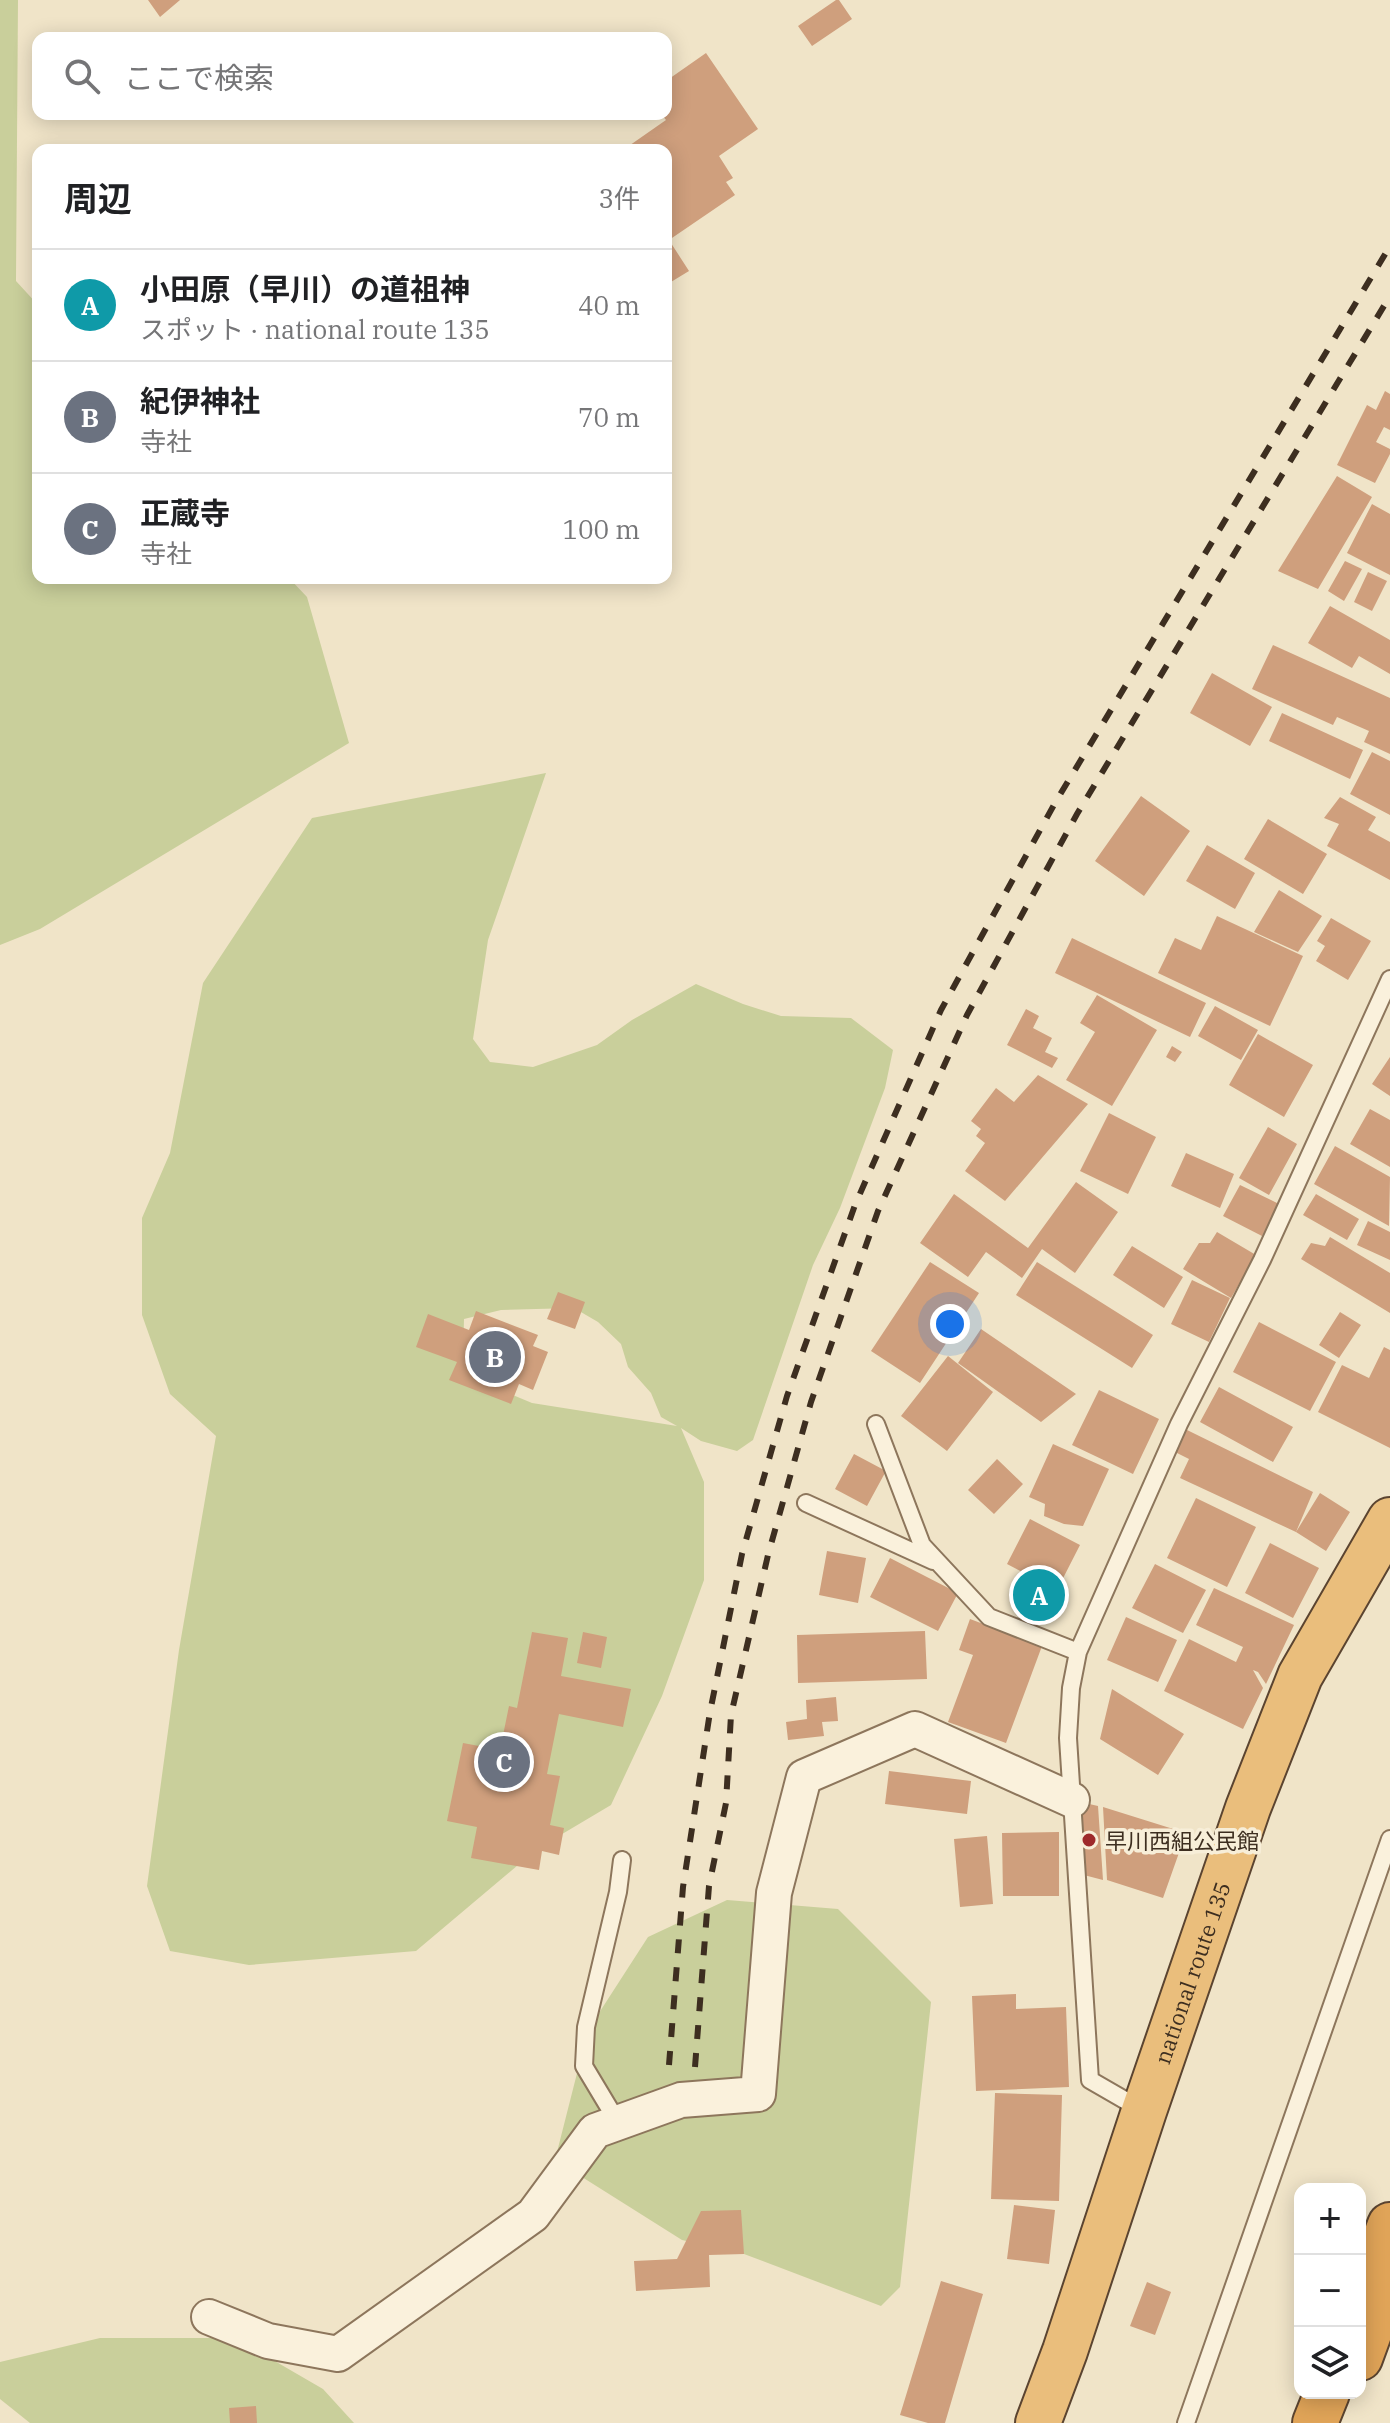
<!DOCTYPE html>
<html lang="ja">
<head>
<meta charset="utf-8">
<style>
  body { margin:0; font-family:"IBM Plex Serif","Noto Sans JP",serif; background:#f2f2f2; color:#202124 }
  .controls { position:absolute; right:24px; bottom:24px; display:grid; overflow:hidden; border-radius:16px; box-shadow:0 4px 20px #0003 }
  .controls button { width:72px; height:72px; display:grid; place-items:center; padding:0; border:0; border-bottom:2px solid #e0e0e0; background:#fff; color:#202124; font:40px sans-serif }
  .you { position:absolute; left:950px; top:1324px; width:28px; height:28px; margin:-20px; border:6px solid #fff; border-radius:50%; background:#1a73e8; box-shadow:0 0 0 12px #1a73e833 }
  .badge { display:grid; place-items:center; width:52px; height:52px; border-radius:50%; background:#2563eb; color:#fff; font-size:26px; font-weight:700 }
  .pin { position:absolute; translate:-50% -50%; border:4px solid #fff; box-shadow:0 2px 8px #0006 }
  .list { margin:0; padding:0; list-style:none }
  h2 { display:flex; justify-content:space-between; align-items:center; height:104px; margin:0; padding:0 32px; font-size:34px }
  h2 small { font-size:26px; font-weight:400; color:#757577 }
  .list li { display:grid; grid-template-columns:52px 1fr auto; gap:24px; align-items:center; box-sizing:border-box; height:112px; padding:0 32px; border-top:2px solid #e0e0e0 }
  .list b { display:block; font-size:30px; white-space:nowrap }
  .list p { margin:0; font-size:26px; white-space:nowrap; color:#757577 }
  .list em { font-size:26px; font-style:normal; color:#757577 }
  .icon { flex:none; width:44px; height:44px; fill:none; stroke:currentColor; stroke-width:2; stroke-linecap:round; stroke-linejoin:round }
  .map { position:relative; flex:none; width:1390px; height:2423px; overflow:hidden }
  .search { position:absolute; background:#fff; box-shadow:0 4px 20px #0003; left:32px; top:32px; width:640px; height:88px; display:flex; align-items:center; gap:20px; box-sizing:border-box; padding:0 28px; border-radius:16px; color:#757577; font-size:30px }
  .panel { position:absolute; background:#fff; box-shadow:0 4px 20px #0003; left:32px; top:144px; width:640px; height:440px; border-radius:16px }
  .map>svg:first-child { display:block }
  .green { fill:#c9cf9b; fill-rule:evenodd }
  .building { fill:#cf9f7d }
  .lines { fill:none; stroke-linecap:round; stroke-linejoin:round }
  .service-casing { stroke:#8d765c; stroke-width:20 }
  .minor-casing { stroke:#8d765c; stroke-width:38 }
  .trunk-casing { stroke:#5b4430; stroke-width:48 }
  .motorway-casing { stroke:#5b4430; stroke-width:48 }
  .service { stroke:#faf1dc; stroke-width:16 }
  .minor { stroke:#faf1dc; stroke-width:34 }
  .trunk { stroke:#eabe7c; stroke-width:44 }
  .motorway { stroke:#e0a458; stroke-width:44 }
  .rail { stroke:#3d2e20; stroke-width:6; stroke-dasharray:14 14; stroke-linecap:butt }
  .poi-dot { fill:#9e2a2b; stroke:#f7eed8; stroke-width:3 }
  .labels { text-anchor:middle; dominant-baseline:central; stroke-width:7; stroke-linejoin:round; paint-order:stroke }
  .poi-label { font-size:22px; fill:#3d2e20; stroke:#f7eed8; text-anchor:start }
  .street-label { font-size:22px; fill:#3d2e20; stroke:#f7eed8 }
</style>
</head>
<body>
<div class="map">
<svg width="1390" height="2423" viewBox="0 0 1390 2423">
  <rect width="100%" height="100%" fill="#f0e4c8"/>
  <path class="green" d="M0,0H18L16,281L38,305V578H289L307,597L349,743L40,929L0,945Z
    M546,773L488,940L473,1039L490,1062L533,1067L597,1045L632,1020L696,984L743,1004L781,1016L851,1018L893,1050L885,1088L840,1208L813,1265L753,1440L737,1451L701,1441L681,1428L704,1482V1580L662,1696L611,1805L537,1849L416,1951L249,1965L170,1951L147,1886L179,1650L216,1436L170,1394L142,1315V1218L170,1153L203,983L312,818ZM574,1308L598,1322L621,1344L628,1367L651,1393L661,1417L677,1426L532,1403L486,1384L463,1357L464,1319L501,1310Z
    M727,1900L838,1909L931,2002L900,2287L881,2306L744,2254L682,2240L555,2160L588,2030L648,1937Z
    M100,2338H235L323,2389L354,2423H30L0,2399V2362Z"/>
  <path class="building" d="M148,0H180L160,17Z
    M836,0H839L852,19L812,46L798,26Z
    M706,53L758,129L719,156L733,178L726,182L735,195L669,240L689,271L666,285V150H623L666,120L661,114H666V81Z
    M1385,391L1390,394V430L1384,427L1376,442L1390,449V454L1375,483L1337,465L1367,405L1376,410Z
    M1337,476L1372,497L1318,589L1278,571Z
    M1372,504L1390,514V575L1347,553Z
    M1345,561L1362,569L1344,601L1328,591Z
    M1368,572L1387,581L1372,611L1354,602Z
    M1330,606L1390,640V674L1359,656L1352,668L1308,643Z
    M1273,645L1390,698V754L1364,742L1369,731L1337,717L1333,725L1252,689Z
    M1212,673L1272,707L1250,746L1190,713Z
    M1282,713L1363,750L1350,779L1269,741Z
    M1372,752L1390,761V815L1350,794Z
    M1141,796L1190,831L1144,896L1095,861Z
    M1340,797L1376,817L1368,830L1390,842V880L1327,846L1339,824L1324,818Z
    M1268,819L1327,854L1303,894L1244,859Z
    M1207,845L1255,873L1235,909L1186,881Z
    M1279,890L1322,916L1298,952L1254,932Z
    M1217,916L1303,956L1270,1026L1158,973L1175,938L1201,950Z
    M1331,918L1371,941L1348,980L1316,961L1325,946L1317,941Z
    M1072,938L1206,1003L1190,1037L1055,973Z
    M1097,995L1157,1030L1112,1106L1066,1080L1095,1032L1080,1023Z
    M1215,1006L1258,1030L1241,1060L1198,1036Z
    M1026,1009L1039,1016L1033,1028L1052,1038L1045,1052L1058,1058L1052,1068L1007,1045Z
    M1258,1034L1313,1065L1284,1117L1229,1085Z
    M1172,1046L1182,1052L1175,1062L1166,1057Z
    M1390,1057V1096L1372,1084Z
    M1038,1075L1088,1104L1005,1201L965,1171L985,1143L976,1136L981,1129L971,1121L996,1088L1014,1102Z
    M1370,1109L1390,1120V1167L1350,1144Z
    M1109,1113L1156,1137L1128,1194L1080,1171Z
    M1268,1127L1297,1144L1269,1195L1239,1178Z
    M1335,1146L1390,1177L1389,1226L1314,1184Z
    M1186,1153L1234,1174L1220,1208L1171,1186Z
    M1076,1182L1118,1212L1075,1273L1042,1249L1022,1278L986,1252L968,1277L920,1243L954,1194L1028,1248Z
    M1240,1185L1279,1204L1262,1236L1223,1216Z
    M1316,1194L1359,1219L1347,1240L1303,1215Z
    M1368,1221L1390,1232V1260L1357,1245Z
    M1217,1232L1256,1255L1231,1298L1183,1269L1199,1243H1210Z
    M1330,1237L1390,1273V1313L1301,1259L1311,1243L1325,1246Z
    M1132,1246L1183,1277L1164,1308L1113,1275Z
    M930,1262L979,1293L920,1383L871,1351Z
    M1037,1262L1153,1335L1132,1368L1016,1295Z
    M1192,1280L1230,1298L1209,1342L1171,1324Z
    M558,1292L585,1302L575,1329L547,1319Z
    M476,1311L538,1335L533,1346L548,1352L533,1390L519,1384L511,1404L449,1380L457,1362L416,1347L428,1314L469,1330Z
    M1340,1312L1361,1325L1339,1358L1319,1345Z
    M1259,1322L1336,1362L1310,1411L1233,1372Z
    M981,1329L1076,1394L1041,1422L958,1363Z
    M1384,1347L1390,1350V1448L1318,1412L1342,1365L1369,1378Z
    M948,1356L993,1392L947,1451L901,1416Z
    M1219,1387L1293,1427L1273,1462L1200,1422Z
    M1099,1390L1159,1419L1133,1474L1072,1445Z
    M1185,1429L1313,1492L1296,1532L1320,1493L1350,1512L1326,1551L1296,1532L1180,1478L1189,1459L1173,1451Z
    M1053,1444L1109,1469L1083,1526L1064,1524L1044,1516L1045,1504L1029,1497Z
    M854,1454L886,1471L867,1506L835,1489Z
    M997,1459L1023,1484L994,1514L968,1490Z
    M1196,1498L1256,1527L1227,1587L1167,1558Z
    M1030,1519L1080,1545L1057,1590L1007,1564Z
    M1270,1543L1319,1568L1293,1618L1245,1593Z
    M827,1551L866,1558L858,1603L819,1595Z
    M890,1558L958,1593L938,1631L870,1597Z
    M1155,1564L1206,1590L1183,1633L1132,1608Z
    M1214,1588L1294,1625L1266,1684L1258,1672L1253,1670L1263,1688L1243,1729L1164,1691L1189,1639L1236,1662L1243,1647L1196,1625Z
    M1126,1617L1177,1640L1158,1682L1107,1660Z
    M970,1619L1042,1646L1006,1743L948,1722L973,1655L959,1650Z
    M925,1631L927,1679L798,1683L797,1635Z
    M532,1632L568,1638L561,1676L631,1689L623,1727L559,1714L547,1774L560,1776L550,1825L564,1828L559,1855L542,1851L539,1870L471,1858L477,1827L447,1821L463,1743L500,1750L509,1706L517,1708Z
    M583,1632L607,1637L601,1668L577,1663Z
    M1112,1689L1184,1734L1158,1775L1100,1739Z
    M836,1697L838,1721L822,1722L824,1736L788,1740L786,1722L807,1719L806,1700Z
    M889,1771L971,1781L967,1814L885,1804Z
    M1076,1801L1098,1806L1103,1880L1080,1874Z
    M1103,1807L1186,1833L1163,1898L1107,1880Z
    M1059,1832V1896H1003L1002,1833Z
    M987,1836L993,1904L960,1907L954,1839Z
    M1016,1994V2009L1066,2007L1069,2087L976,2091L972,1996Z
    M995,2093L1062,2095L1059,2201L991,2199Z
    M1014,2205L1055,2210L1049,2264L1007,2259Z
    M741,2210L744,2254L709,2255L710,2287L636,2291L634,2261L677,2259L701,2211Z
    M941,2281L983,2294L945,2423H928L900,2415Z
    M1147,2282L1171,2292L1155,2335L1130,2326Z
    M256,2406L257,2423H230L229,2408Z"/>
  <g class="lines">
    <g class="service-casing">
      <path id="service" d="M876,1424L922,1545L989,1617L1078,1652
        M806,1503L933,1561
        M1142,2110L1090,2080L1068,1738L1071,1688L1078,1652L1179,1424L1262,1260L1390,979
        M617,2121L584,2066L586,2027L618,1892L622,1860
        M1186,2423L1390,1839"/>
    </g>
    <g class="minor-casing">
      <path id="minor" d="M209,2317L268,2341L338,2354L533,2215L595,2131L681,2100L758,2094L774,1893L804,1777L915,1729L1072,1800"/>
    </g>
    <g class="trunk-casing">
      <g id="trunk">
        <path id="s1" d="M1038,2423L1065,2351L1144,2111L1248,1808L1300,1676L1390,1520"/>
      </g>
    </g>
    <g class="motorway-casing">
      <path id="motorway" d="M1361,2302L1390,2225
        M1360,2358L1390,2276
        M1315,2423L1327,2393"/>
    </g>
    <use href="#service" class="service"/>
    <use href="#minor" class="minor"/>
    <use href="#trunk" class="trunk"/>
    <use href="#motorway" class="motorway"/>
    <path class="rail" d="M669,2065L683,1887L710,1712L742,1554L787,1396L855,1205L941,1010L1055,803L1390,246
      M695,2067L709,1886L726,1803L731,1715L768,1555L811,1402L878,1211L967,1015L1077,814L1390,296"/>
  </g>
  <circle class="poi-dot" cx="1089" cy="1840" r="8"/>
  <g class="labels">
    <g class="poi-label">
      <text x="1105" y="1840">早川西組公民館</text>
    </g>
    <g class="street-label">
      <text stroke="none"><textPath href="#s1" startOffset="476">national route 135</textPath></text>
    </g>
  </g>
</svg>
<div class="controls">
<button>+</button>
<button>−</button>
<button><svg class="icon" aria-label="layers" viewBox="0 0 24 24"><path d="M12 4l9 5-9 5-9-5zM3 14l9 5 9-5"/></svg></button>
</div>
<div class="you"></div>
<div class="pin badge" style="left:1039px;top:1595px;background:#0f9aa8">A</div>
<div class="pin badge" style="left:495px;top:1357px;background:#6b7280">B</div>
<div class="pin badge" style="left:504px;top:1762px;background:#6b7280">C</div>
<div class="search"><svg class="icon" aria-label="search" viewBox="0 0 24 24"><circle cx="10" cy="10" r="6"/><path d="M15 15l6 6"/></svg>ここで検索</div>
<section class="panel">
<h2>周辺<small>3件</small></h2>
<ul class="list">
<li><span class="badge" style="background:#0f9aa8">A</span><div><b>小田原（早川）の道祖神</b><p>スポット · national route 135</p></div><em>40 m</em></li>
<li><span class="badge" style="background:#6b7280">B</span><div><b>紀伊神社</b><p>寺社</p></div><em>70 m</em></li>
<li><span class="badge" style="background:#6b7280">C</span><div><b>正蔵寺</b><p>寺社</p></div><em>100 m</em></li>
</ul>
</section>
</div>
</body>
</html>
